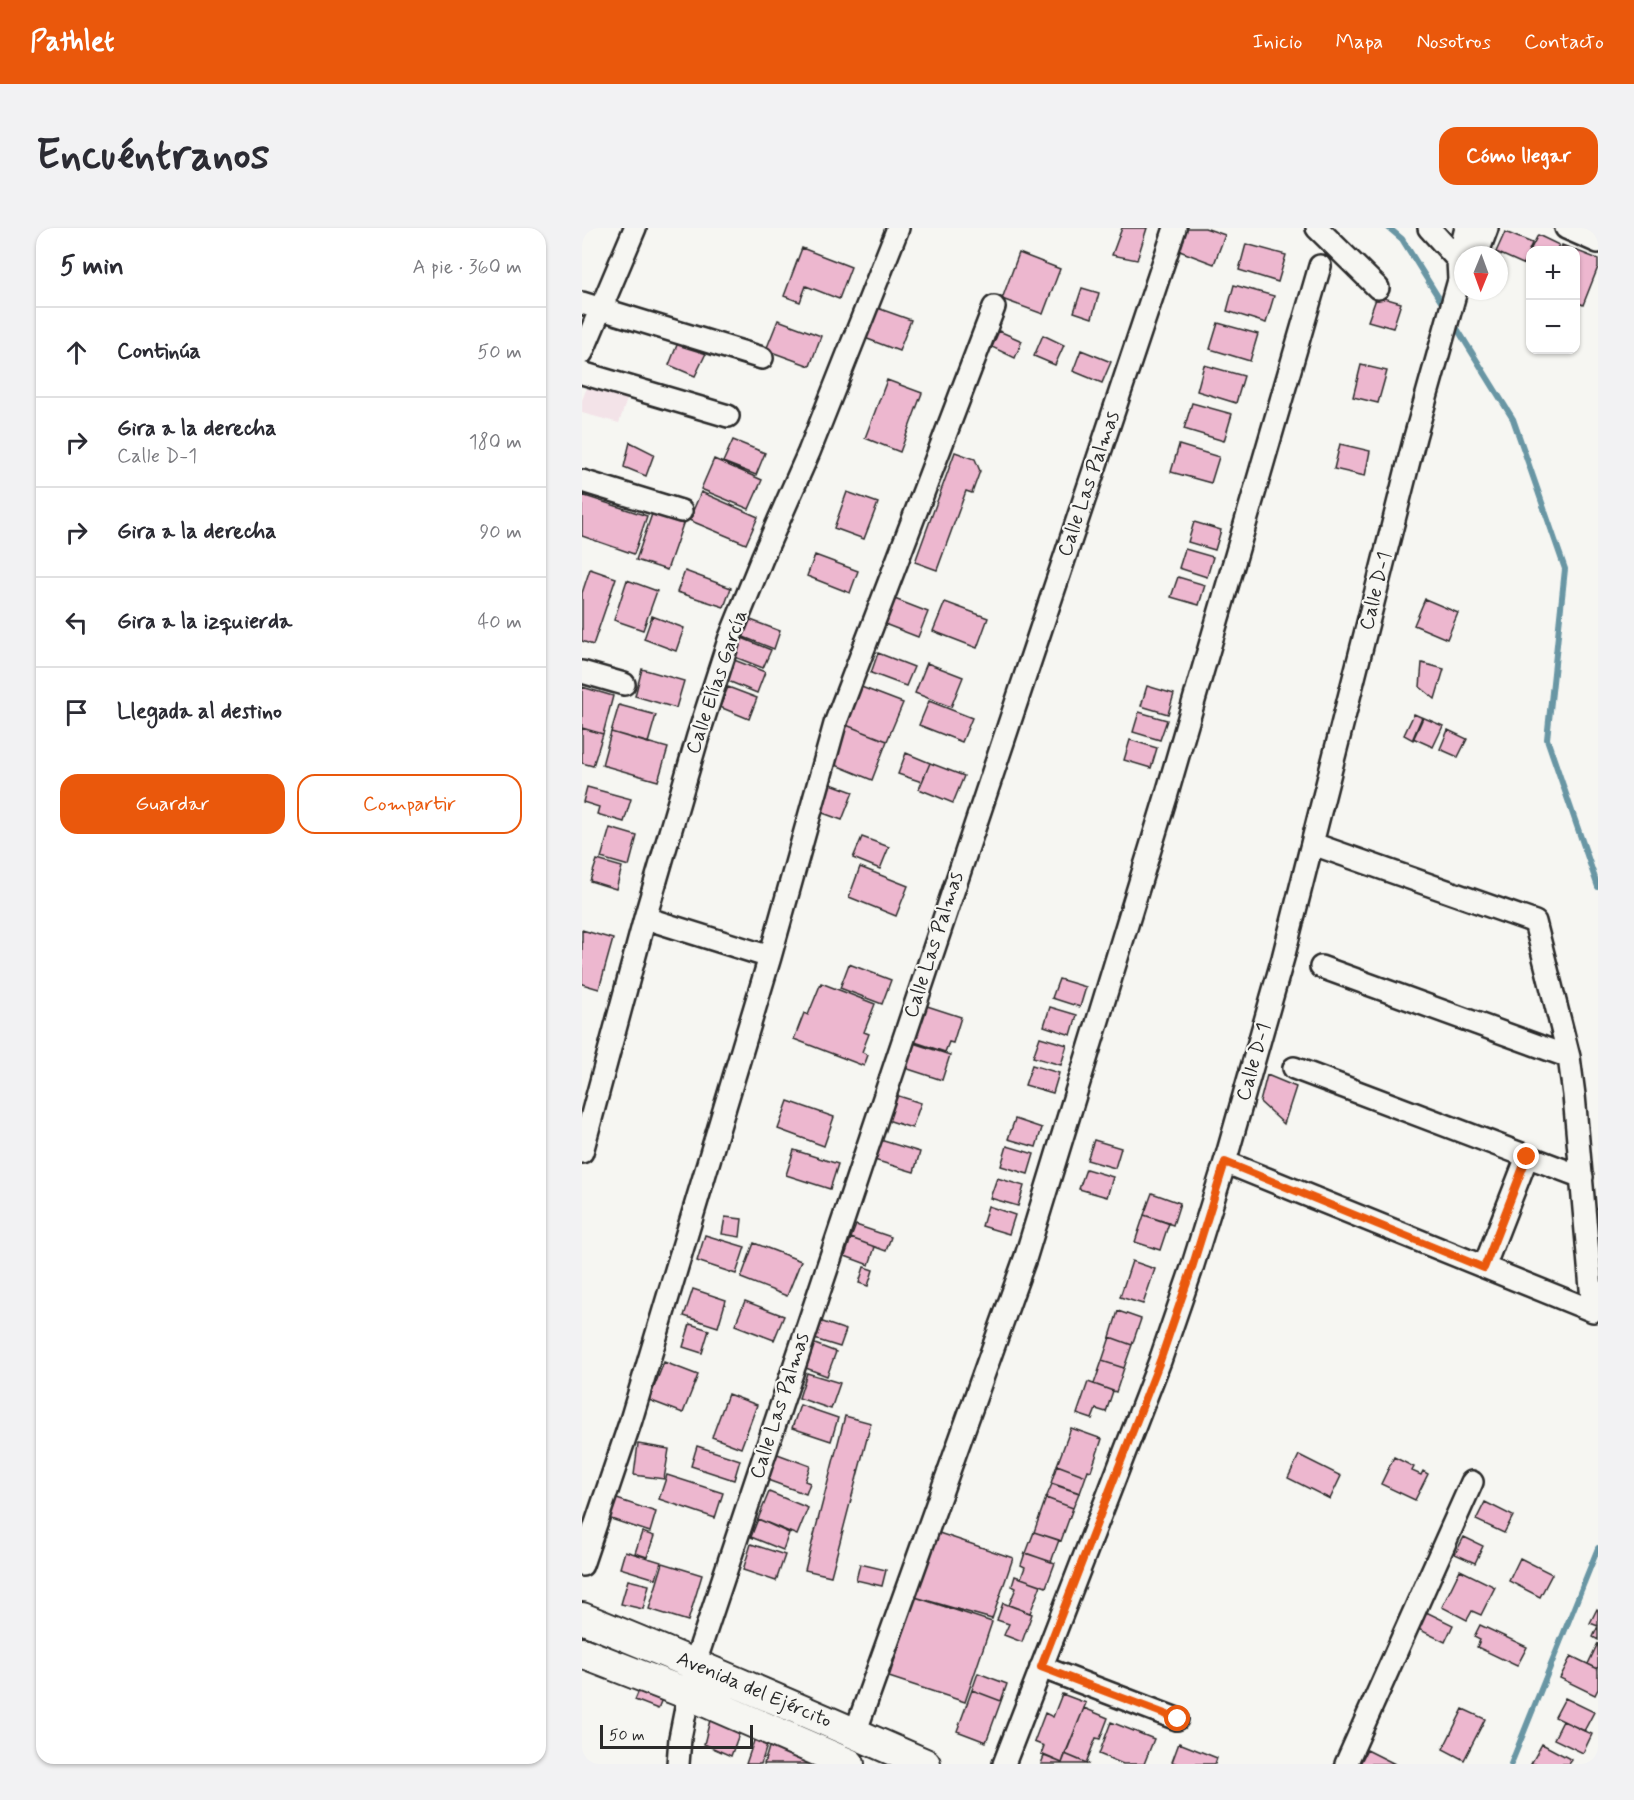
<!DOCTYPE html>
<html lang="es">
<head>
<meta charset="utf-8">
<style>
  body { margin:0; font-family:Mynerve,sans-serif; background:#f2f2f3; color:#2b2b33 }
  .controls { position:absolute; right:18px; top:18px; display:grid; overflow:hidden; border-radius:12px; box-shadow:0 2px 4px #0004 }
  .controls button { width:54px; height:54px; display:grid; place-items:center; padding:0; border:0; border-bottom:2px solid #e1e1e2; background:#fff; color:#2b2b33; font:30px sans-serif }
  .compass { position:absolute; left:872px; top:18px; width:54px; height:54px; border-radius:50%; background:#fff; box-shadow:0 2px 4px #0004; rotate:181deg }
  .scale { position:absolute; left:18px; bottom:15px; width:153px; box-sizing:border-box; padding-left:6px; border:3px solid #2b2b2b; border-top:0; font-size:16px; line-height:21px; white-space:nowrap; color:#2b2b2b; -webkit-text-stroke:4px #f6f6f2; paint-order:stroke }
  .stop { position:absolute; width:18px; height:18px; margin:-14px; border:4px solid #ea580c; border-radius:50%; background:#fff }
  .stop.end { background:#ea580c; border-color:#fff; box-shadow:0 2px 6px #0008 }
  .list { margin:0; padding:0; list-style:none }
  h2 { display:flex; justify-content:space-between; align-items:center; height:78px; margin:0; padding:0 24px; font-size:26px }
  h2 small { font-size:20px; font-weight:400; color:#7c7c81 }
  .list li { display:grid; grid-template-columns:39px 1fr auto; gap:18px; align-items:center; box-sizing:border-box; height:90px; padding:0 24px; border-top:2px solid #e1e1e2 }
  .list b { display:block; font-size:22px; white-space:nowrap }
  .list p { margin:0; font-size:20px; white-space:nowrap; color:#7c7c81 }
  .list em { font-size:20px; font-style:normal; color:#7c7c81 }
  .actions { display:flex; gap:12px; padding:18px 24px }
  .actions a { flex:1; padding:14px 0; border:2px solid #ea580c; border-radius:18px; text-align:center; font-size:21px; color:#ea580c }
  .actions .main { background:#ea580c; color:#fff }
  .icon { flex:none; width:33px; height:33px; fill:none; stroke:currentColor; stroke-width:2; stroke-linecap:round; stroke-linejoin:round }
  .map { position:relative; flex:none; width:1016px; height:1536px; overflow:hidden; border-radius:18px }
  header { display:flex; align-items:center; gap:36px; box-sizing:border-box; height:84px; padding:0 30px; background:#ea580c; color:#fff }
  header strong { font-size:28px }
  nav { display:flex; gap:33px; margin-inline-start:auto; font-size:21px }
  .intro { display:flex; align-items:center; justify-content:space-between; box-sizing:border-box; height:144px; padding:0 36px }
  h1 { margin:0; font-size:42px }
  .button { padding:15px 27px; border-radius:18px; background:#ea580c; color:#fff; font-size:21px; font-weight:700 }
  main { display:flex; gap:36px; padding:0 36px }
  aside { flex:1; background:#fff; border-radius:18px; box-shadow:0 2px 4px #0004 }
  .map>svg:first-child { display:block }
  .built { fill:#f3e3e8 }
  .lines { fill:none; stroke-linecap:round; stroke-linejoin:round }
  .stream { stroke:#6996a4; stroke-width:6 }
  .building { fill:#edb7cf; stroke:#2b2b2b; stroke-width:1.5 }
  .minor-casing { stroke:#2b2b2b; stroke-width:26 }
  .secondary-casing { stroke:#2b2b2b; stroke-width:34 }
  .minor { stroke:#f6f6f2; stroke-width:21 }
  .secondary { stroke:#f6f6f2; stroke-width:30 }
  .route { stroke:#ea580c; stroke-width:8 }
  .labels { text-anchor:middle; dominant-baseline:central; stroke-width:4.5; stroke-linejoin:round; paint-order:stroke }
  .street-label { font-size:20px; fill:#2b2b2b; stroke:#f6f6f2 }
</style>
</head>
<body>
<header>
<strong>Pathlet</strong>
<nav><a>Inicio</a><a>Mapa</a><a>Nosotros</a><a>Contacto</a></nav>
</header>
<div class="intro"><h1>Encuéntranos</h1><a class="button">Cómo llegar</a></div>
<main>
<aside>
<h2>5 min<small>A pie · 360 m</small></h2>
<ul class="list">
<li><svg class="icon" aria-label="ahead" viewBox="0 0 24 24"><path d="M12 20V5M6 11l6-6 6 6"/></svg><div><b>Continúa</b></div><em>50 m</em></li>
<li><svg class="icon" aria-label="right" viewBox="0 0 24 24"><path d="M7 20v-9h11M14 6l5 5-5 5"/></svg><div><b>Gira a la derecha</b><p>Calle D-1</p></div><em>180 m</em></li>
<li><svg class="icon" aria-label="right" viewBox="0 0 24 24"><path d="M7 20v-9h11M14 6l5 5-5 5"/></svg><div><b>Gira a la derecha</b></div><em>90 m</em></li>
<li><svg class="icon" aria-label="left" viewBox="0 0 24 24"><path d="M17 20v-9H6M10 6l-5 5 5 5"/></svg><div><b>Gira a la izquierda</b></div><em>40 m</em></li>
<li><svg class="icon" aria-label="arrive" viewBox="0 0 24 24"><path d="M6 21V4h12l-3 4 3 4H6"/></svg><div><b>Llegada al destino</b></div></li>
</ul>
<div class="actions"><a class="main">Guardar</a><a>Compartir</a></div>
</aside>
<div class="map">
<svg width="1016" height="1536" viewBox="0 0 1016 1536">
  <rect width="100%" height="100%" fill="#f6f6f2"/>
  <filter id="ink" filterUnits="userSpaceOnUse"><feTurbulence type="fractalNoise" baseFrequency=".0167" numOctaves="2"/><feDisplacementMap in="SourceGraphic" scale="12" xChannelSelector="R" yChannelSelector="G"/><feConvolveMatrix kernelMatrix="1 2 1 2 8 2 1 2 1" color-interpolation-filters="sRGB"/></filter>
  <g filter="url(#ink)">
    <path class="built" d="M5,160L45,171L37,195L0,185V172Z"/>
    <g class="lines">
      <path class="stream" d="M807,0L820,11L863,80
        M871,94L931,191L983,341L965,511L1016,659
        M929,1536L1016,1320"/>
    </g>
    <path class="building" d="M540,0H565L555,32L530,27Z
      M603,0H623L643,7L632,36L595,22Z
      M923,4L950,15L941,36L914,24Z
      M956,7L977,17L974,22H948V39L941,36Z
      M664,16L704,27L696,54L657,42Z
      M980,17L1016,31V39L1001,77L993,73V22H978Z
      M220,20L269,39L257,71L224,58L218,74L202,68Z
      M437,25L478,41L461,86L420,71Z
      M652,57L692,68L684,95L645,83Z
      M500,60L517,65L510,90L492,84Z
      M795,68L819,75L811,100L786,93Z
      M287,77L329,92L317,123L275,107Z
      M196,92L239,108L228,138L184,122Z
      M636,95L676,106L668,133L628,121Z
      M417,103L440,113L433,130L410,119Z
      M99,107L127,119L113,148L87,137Z
      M461,107L482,117L473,137L452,128Z
      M499,122L529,134L520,155L491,143Z
      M622,137L662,148L654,175L615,163Z
      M779,137L805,143L796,175L771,169Z
      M305,152L340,165L318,224L283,210Z
      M610,175L650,186L642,213L602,201Z
      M151,212L183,225L174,247L141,234Z
      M48,214L72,226L64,248L42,239Z
      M758,216L788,223L783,248L752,241Z
      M597,217L637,229L629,255L589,244Z
      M373,224L393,231L398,243L390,265L384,263L355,342L333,334Z
      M132,231L180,252L167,281L119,261Z
      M119,264L176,289L164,316L107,292Z
      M265,264L296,275L282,311L252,300Z
      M0,267L65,288L52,326L0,308Z
      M70,286L101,296L85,342L54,332Z
      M612,294L639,302L633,322L606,314Z
      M603,321L631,329L625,349L597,340Z
      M233,327L276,343L268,365L225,348Z
      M8,341L34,350L11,417L0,413V365Z
      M103,343L149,360L142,379L95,364Z
      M596,349L623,357L617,377L589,369Z
      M45,352L75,363L61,402L32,392Z
      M310,370L346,384L336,409L300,395Z
      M843,371L876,385L865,411L832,397Z
      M363,374L406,390L395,420L351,403Z
      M70,388L102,400L94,423L62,411Z
      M166,391L198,403L192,421L159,408Z
      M160,410L189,422L181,440L153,429Z
      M296,425L332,439L324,458L289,445Z
      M147,430L183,444L175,465L139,450Z
      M345,435L381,449L369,479L333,465Z
      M840,435L862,441L853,471L838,459Z
      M60,441L102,453L94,480L53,468Z
      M274,457L321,475L305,513L259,495Z
      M565,458L592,466L586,486L559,478Z
      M0,459L31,468L21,506L0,500Z
      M146,459L175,470L167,491L138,479Z
      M347,473L390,490L380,514L337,497Z
      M37,477L74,487L66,515L29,504Z
      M557,484L585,492L578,512L551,504Z
      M832,486L841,490L831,512L822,507Z
      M840,489L861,498L851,519L831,510Z
      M259,495L305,513L290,552L244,533Z
      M0,500L21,506L11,538L0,535Z
      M866,502L885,511L876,529L858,521Z
      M29,504L86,520L76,553L20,537Z
      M548,512L575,520L569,540L542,532Z
      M324,525L348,535L340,554L316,546Z
      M348,535L382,548L371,575L337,561Z
      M249,556L271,564L260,592L238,584Z
      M5,559L49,571L42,594L15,586L17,579L1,574Z
      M28,600L55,608L47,638L19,630Z
      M280,609L307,619L298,641L271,630Z
      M15,632L40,639L34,661L8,653Z
      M278,639L326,658L314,688L267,669Z
      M0,702L31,711L17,761L0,756Z
      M267,736L309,752L300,776L258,760Z
      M477,751L504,759L498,779L470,770Z
      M239,755L293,776L282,804L287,806L280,824L286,827L282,838L212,811L222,785L226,787Z
      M342,777L379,789L371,815L367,814L363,824L333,814L335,808L324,805Z
      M468,779L495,787L489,807L462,798Z
      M458,809L485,817L479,837L451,829Z
      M331,815L368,827L360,852L323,840Z
      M450,837L477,845L471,865L443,857Z
      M685,847L714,859L702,896L678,874Z
      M304,864L339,875L330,900L296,889Z
      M206,873L252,889L242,918L196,901Z
      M433,891L460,900L454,919L426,911Z
      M285,908L338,924L332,944L279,928Z
      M512,912L539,920L533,940L505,932Z
      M425,918L452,926L446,946L419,938Z
      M212,922L256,936L248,961L204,947Z
      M504,941L531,949L525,969L497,961Z
      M415,950L442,958L436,978L408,970Z
      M570,965L598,975L591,997L562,987Z
      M406,978L433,987L427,1006L400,998Z
      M562,987L587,995L578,1022L553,1014Z
      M143,989L160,991L158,1009L140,1006Z
      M274,997L309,1009L304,1023L269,1010Z
      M123,1007L163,1019L154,1046L115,1033Z
      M269,1010L293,1019L287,1037L263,1028Z
      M172,1015L219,1033L205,1068L159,1050Z
      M550,1033L573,1041L561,1076L538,1069Z
      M282,1039L291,1042L286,1058L277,1055Z
      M111,1061L144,1072L136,1099L102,1088Z
      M163,1073L202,1088L192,1112L153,1097Z
      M536,1083L559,1091L550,1117L528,1109Z
      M232,1091L264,1102L258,1119L226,1109Z
      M108,1096L127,1102L120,1125L101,1119Z
      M528,1109L550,1117L542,1140L520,1133Z
      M225,1113L254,1124L245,1148L216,1137Z
      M520,1133L542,1140L534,1164L512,1156Z
      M82,1134L116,1147L101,1185L67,1172Z
      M225,1145L258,1155L249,1181L217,1170Z
      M506,1154L531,1163L524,1184L514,1181L510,1191L495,1186Z
      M146,1166L175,1177L159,1220L130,1209Z
      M218,1177L256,1190L249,1213L210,1200Z
      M263,1188L289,1195L249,1348L223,1342Z
      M489,1200L520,1211L509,1243L506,1242L504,1248L475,1237Z
      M56,1216L87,1221L82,1251L52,1247Z
      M115,1218L158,1232L152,1252L109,1238Z
      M190,1224L228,1238L223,1253L228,1255L224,1266L180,1250Z
      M717,1227L759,1248L748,1271L706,1250Z
      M812,1229L832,1239L830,1243L839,1247L841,1243L846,1246L833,1272L799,1256Z
      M475,1237L504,1248L498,1265L469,1255Z
      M85,1247L141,1265L133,1290L77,1271Z
      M470,1256L497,1265L491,1280L464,1270Z
      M187,1264L226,1280L215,1307L176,1291Z
      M32,1270L74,1284L68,1304L26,1290Z
      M464,1270L491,1280L479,1313L452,1304Z
      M903,1274L931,1288L922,1305L894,1292Z
      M176,1291L207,1305L201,1322L169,1309Z
      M60,1304L72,1308L65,1329L53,1325Z
      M452,1304L477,1312L469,1334L444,1325Z
      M357,1305L431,1330L410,1391L333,1369Z
      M882,1309L901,1318L893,1335L873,1326Z
      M169,1316L203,1327L194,1353L161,1342Z
      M43,1323L79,1334L74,1351L38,1340Z
      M443,1325L473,1335L464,1359L439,1350L443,1339L439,1337Z
      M938,1330L970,1346L958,1369L927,1353Z
      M81,1335L120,1347L106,1393L67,1381Z
      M278,1336L304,1342L300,1358L274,1352Z
      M878,1342L913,1359L899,1387L890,1383L885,1392L860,1379Z
      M433,1348L459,1357L448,1385L427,1377L434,1360L430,1358Z
      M46,1352L67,1357L61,1381L39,1376Z
      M333,1369L410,1394L383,1474L307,1449Z
      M421,1375L450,1386L440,1414L422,1407L427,1396L415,1392Z
      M838,1381L871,1397L863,1414L830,1398Z
      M1015,1381L1016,1382V1412L1011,1409L1016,1398L1008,1395Z
      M898,1397L945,1419L935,1438L895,1419L898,1412L892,1409Z
      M1016,1415V1441L1006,1436Z
      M989,1428L1016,1441V1461L1013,1467L978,1450Z
      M396,1445L425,1456L419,1473L390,1462Z
      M58,1460L81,1468L76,1481L53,1472Z
      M390,1462L419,1473L404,1514L375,1503Z
      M480,1466L504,1475L480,1535L459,1526L462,1518L452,1514L463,1485L471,1489Z
      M983,1470L1012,1484L1002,1503L973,1489Z
      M502,1480L526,1490L518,1511L514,1510L504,1535L483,1526Z
      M881,1481L903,1491L882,1532L861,1521Z
      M129,1488L160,1498L149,1528L122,1516Z
      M981,1493L1010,1506L1001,1525L972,1511Z
      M529,1494L572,1511L562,1536H541L517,1526Z
      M175,1504L188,1508L179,1536H164Z
      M190,1509L246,1536H182Z
      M597,1515L635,1530L633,1536H596L590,1534Z
      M960,1516L990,1532L987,1536H949Z
      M785,1522L813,1536H778Z
      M483,1526L507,1536H459L462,1528L480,1535Z"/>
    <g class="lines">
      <g class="minor-casing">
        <path id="minor" d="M735,0L796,60
          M847,0L876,32
          M984,0L1016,14
          M895,27L905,0
          M0,75L180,130
          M0,125L53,0
          M0,145L146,188
          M0,253L99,283
          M0,444L42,456
          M63,690L188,729
          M739,739L987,829
          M712,840L1000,949
          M0,924L63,690L116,508L147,412L181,328L227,224L316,0
          M643,934L1011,1083L992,867L987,829L953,694L731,616
          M902,1039L945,929
          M0,1337L49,1192L188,729L253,496L412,79
          M459,1439L595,1491
          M273,1505L444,1028L584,569L738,38
          M96,1536L98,1510L113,1435L593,0
          M422,1536L578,1133L609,1043L643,934L701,730L833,209L877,52L876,32L884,0
          M764,1536L890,1254"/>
      </g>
      <g class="secondary-casing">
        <path id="secondary" d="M0,1390C115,1436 229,1486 343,1536
          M0,1425L106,1466L267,1536"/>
      </g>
      <use href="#minor" class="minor"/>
      <use href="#secondary" class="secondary"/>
    </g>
  </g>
  <g class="lines" filter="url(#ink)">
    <path class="route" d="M596,1491L459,1439L578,1133L609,1043L643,934L902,1040L945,929"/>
  </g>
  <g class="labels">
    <g class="street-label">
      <text transform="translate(507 256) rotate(-71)">Calle Las Palmas</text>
      <text transform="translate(794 363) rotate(-76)">Calle D-1</text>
      <text transform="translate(135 454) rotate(-71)">Calle Elías García</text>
      <text transform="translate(352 717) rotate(-72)">Calle Las Palmas</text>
      <text transform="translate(672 834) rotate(-74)">Calle D-1</text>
      <text transform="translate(198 1178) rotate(-72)">Calle Las Palmas</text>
      <text transform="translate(172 1462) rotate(23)">Avenida del Ejército</text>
    </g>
  </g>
</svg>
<div class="controls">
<button>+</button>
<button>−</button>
</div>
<svg class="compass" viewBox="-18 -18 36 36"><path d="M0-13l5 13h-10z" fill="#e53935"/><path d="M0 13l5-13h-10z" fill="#7c7c81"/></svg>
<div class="scale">50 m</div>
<div class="stop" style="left:596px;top:1491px"></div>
<div class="stop end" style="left:945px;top:929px"></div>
</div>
</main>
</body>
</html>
